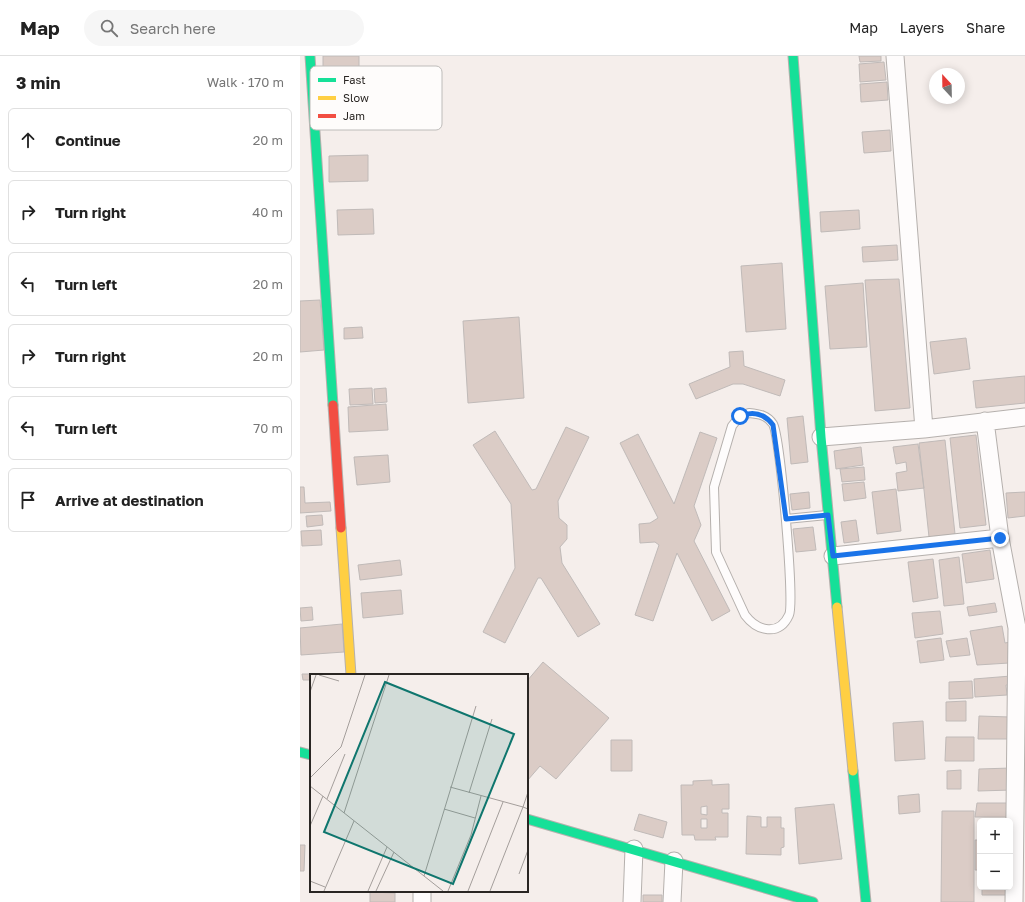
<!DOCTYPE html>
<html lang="en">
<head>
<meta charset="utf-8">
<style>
  body { margin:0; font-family:"Golos Text",sans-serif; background:#f6f6f6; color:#222 }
  .controls { position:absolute; right:12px; bottom:12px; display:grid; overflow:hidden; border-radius:6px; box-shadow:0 2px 10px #0003 }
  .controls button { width:36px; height:36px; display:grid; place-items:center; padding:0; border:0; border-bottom:1px solid #e0e0e0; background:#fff; color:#222; font:20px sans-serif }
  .compass { position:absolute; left:629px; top:12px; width:36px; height:36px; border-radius:50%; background:#fff; box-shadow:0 2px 10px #0003; rotate:338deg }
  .stop { position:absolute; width:12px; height:12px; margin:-9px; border:3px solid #1a73e8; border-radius:50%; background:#fff }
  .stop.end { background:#1a73e8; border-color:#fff; box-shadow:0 1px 4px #0008 }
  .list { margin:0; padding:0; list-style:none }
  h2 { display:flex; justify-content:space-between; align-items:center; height:52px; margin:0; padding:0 16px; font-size:17px }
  h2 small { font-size:13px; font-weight:400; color:#767676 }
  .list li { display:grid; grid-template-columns:26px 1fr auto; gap:12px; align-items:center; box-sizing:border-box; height:64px; margin:0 8px 8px; padding:0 8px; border:1px solid #e0e0e0; border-radius:6px }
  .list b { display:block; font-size:15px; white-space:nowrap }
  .list em { font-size:13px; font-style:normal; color:#767676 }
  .icon { flex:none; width:22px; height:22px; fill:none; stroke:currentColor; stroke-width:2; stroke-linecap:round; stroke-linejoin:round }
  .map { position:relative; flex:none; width:725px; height:846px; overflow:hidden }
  header { display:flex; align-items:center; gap:24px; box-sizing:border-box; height:56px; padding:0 20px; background:#fff; border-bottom:1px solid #e0e0e0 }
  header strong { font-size:19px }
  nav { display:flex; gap:22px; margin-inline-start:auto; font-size:14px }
  .search { width:280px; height:36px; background:#f6f6f6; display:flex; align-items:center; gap:10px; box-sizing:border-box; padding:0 14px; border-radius:22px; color:#767676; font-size:15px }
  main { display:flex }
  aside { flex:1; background:#fff }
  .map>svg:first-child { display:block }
  .building { fill:#dbccc6; stroke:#c0bab8; fill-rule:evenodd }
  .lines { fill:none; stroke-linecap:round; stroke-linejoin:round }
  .lane-casing { stroke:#b5b0ad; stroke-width:10 }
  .street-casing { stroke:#b5b0ad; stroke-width:19 }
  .fast-casing { stroke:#b5b0ad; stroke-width:11 }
  .slow-casing { stroke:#b5b0ad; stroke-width:11 }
  .jam-casing { stroke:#b5b0ad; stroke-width:11 }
  .lane { stroke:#fefcfc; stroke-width:8 }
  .street { stroke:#fefcfc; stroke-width:17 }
  .fast { stroke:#16e098; stroke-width:9 }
  .slow { stroke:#ffcf43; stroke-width:9 }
  .jam { stroke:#f24e42; stroke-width:9 }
  .route { stroke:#1a73e8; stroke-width:5 }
  .inset-road { fill:none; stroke:#a49e9b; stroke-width:1 }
  .view { fill:#0f766e; fill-opacity:0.15; stroke:#0f766e; stroke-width:2 }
  .inset-edge { fill:none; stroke:#2a2623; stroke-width:2 }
  .key { fill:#fefcfb; stroke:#bebcba; stroke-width:1 }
  .key-label { font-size:11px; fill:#2a2623 }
</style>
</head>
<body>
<header>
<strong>Map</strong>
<div class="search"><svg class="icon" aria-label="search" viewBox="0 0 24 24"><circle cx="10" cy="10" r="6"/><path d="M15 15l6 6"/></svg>Search here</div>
<nav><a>Map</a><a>Layers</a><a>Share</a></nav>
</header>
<main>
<aside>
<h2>3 min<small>Walk · 170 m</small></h2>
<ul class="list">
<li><svg class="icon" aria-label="ahead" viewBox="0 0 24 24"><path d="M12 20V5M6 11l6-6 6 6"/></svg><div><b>Continue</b></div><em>20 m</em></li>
<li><svg class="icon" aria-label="right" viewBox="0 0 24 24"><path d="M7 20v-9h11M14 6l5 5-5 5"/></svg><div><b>Turn right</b></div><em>40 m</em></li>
<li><svg class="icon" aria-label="left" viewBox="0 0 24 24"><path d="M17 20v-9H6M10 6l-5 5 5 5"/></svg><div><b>Turn left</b></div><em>20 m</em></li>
<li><svg class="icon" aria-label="right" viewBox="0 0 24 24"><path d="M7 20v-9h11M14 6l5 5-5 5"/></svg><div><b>Turn right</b></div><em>20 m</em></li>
<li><svg class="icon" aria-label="left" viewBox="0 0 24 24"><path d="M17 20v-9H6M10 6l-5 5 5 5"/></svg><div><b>Turn left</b></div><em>70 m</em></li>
<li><svg class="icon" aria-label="arrive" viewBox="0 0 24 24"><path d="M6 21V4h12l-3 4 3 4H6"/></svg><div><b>Arrive at destination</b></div></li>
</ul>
</aside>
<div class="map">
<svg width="725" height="846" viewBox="0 0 725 846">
  <rect width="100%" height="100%" fill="#f5eeeb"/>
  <path class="building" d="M23,0H59V15L23,16Z
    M559,0H581V5L560,6Z
    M584,6L586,24L560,26L559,8Z
    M587,26L588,44L561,46L560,28Z
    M590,74L591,95L564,97L562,76Z
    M68,99V125L29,126V100Z
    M73,153L74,178L38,179L37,154Z
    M559,154L560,173L521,176L520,156Z
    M597,189L598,204L563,206L562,191Z
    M482,207L486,273L446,276L441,210Z
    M599,223L610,352L575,355L565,224Z
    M563,227L567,291L530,293L525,230Z
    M20,244L24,294L0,296V245Z
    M219,261L224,342L168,347L163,265Z
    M62,271L63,282L44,283V272Z
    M666,282L670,313L634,318L630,286Z
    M443,295L444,310L485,324L480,340L443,328H433L396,343L389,328L430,311L429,296Z
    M725,320V347L676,352L673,325Z
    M72,332L73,348L50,349L49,333Z
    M86,332L87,346L75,347L74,333Z
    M86,348L88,374L49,376L48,351Z
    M503,360L508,406L491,408L487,362Z
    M266,371L289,381L258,445L259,462L267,469V483L260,491L262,507L300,568L278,581L241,522H238L205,587L183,576L215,512L211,448L173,389L195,375L232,434L236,433Z
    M400,376L417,382L394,450L401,469L394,485L430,555L412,565L377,497L353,565L335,559L359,489L355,486L340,487L339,468L350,467L358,462L320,387L338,378L374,448Z
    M676,379L686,469L660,472L650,382Z
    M645,384L655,478L629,481L619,387Z
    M618,388L624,432L598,435L596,417L607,415L606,406L596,408L593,391Z
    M561,391L563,409L536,413L534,395Z
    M88,399L90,426L57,429L54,401Z
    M564,411L565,424L542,426L540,413Z
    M564,426L566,442L544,445L542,428Z
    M0,431H4L5,447L30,446L31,455L0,457Z
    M596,433L601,475L577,478L572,436Z
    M509,436L510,452L492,454L490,438Z
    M725,436V460L708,462L706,437Z
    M22,459L23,469L7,471L6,460Z
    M556,464L559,485L544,487L541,466Z
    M513,471L516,494L496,496L493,473Z
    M21,474L22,489L2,490L1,475Z
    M690,494L694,523L666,527L662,498Z
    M659,501L664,548L644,550L639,504Z
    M633,503L638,542L613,546L608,506Z
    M100,504L102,519L60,524L58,509Z
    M101,534L103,558L63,562L61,537Z
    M695,547L697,556L669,560L667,551Z
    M12,551L13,564L1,565L0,552Z
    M640,555L643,578L615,582L612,557Z
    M42,568L44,596L1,599L0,572Z
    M702,570L705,587L710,586L709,607L677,609L670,575Z
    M641,582L644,604L620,607L617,585Z
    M667,582L670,599L650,601L646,585Z
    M243,606L309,662L256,723L240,710L227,725V625Z
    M2,618H16V619H11V624H3Z
    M711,620V629H706L707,639L675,641L674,623Z
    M672,625L673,642L649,643V626Z
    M666,645V665H646V646Z
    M679,660L710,661L709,683H678Z
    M623,665L625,703L595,705L593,667Z
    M646,681H674V705H645Z
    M311,684H332V715H311Z
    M711,712L712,734L678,735L679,713Z
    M661,714V733H647V715Z
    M412,724V729L429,728V753H422V757H428V781H415L416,784H395L394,779H382L381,729H393V725ZM407,750V759L401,758V751ZM401,763H407V772H401Z
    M619,738L620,756L599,758L598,740Z
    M677,747H708L709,761H675Z
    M534,748L542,803L499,808L495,752Z
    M642,755H674V846H641Z
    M339,758L367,766L363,782L334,774Z
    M447,760L461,761V771H467V761H481V772H484V791L481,792V799L446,798Z
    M675,784H680V814H675Z
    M0,789H5L4,815H0Z
    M682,831H706V839H682Z
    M70,836L95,837V846H70Z
    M343,839H362V846H343Z"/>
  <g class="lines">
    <g class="lane-casing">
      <path id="lane" d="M449,357C459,358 467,359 473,368C480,380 495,547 489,559C479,581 457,575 445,559L416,496L414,431L432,370L440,360Z
        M486,463L527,459"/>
    </g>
    <g class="street-casing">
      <path id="street" d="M595,0L624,373
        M685,365L700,482L717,572L714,846
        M521,381L624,373L725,361
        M533,500L700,482
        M122,846V835
        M332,846L334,793
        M372,846L374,805"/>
    </g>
    <g class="fast-casing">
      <path id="fast" d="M10,0L33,349
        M493,0L521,381L537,551
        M0,696L11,699
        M553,715L566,846
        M227,763L513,846"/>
    </g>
    <g class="slow-casing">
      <path id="slow" d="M41,472L51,619
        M537,551L553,715"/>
    </g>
    <g class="jam-casing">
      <path id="jam" d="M33,349L41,472"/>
    </g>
    <use href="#lane" class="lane"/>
    <use href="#street" class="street"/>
    <use href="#fast" class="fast"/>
    <use href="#slow" class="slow"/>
    <use href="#jam" class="jam"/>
  </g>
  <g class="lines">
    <path class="route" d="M440,360C453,355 464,357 473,369L486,463L528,459L533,500L700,482"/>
  </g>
  <g transform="translate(10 618)">
    <rect width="218" height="218" fill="#f5eeeb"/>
    <path class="inset-road" d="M9,1L29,7M0,18L6,1M0,104L31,73L55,1M0,112L133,217M140,113L213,133L180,217M218,118L213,133L218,135M159,119L182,45M17,125L35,80M134,135L165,144M34,139L79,1M0,152L13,122M209,200L218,176M114,202L166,32M0,207L15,213M14,217L44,147M58,217L77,173M66,217L84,178M138,217L161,161L171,122M158,217L193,128"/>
    <path class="view" d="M75,8L204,60L143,210L14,158Z"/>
    <rect width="218" height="218" class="inset-edge"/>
  </g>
  <rect x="10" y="10" width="132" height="64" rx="6" class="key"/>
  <rect x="18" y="22" width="18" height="4" fill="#16e098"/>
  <rect x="18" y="40" width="18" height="4" fill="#ffcf43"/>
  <rect x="18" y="58" width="18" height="4" fill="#f24e42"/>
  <g class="key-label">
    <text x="43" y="28">Fast</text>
    <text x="43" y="46">Slow</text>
    <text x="43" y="64">Jam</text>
  </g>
</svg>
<div class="controls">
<button>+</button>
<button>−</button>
</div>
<svg class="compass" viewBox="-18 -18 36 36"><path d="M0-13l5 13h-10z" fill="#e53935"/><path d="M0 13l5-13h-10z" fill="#767676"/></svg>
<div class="stop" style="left:440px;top:360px"></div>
<div class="stop end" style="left:700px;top:482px"></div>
</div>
</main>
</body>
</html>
